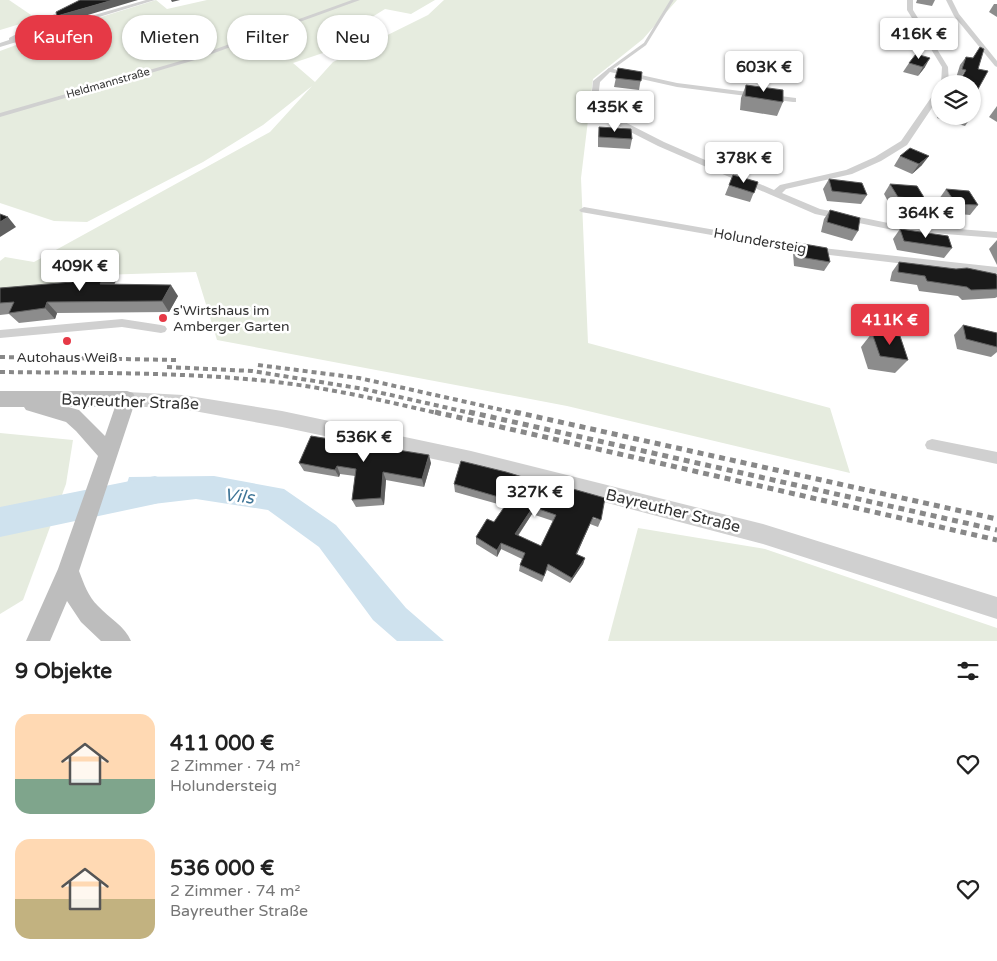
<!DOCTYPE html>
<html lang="de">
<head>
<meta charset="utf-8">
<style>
  :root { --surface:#fff; --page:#f2f2f2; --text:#222; --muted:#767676; --accent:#e63946 }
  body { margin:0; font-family:"Varela Round",sans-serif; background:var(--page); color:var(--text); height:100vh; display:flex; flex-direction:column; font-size:19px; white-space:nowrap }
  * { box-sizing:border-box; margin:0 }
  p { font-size:16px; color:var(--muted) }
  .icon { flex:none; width:28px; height:28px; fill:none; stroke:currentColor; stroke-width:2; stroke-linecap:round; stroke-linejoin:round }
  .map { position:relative; height:641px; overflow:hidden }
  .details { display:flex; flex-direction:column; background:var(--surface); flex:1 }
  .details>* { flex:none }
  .hud { position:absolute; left:15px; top:15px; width:500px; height:45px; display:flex; gap:10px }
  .buttons { position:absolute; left:931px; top:75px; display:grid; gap:10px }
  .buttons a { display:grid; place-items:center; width:50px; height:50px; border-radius:50%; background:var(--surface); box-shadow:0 1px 4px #0004; font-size:25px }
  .price { position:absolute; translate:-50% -42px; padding:0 11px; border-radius:5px; background:#fff; color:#222; font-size:16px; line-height:32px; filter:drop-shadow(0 1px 2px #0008) }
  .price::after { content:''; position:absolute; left:50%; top:30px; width:15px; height:11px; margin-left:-8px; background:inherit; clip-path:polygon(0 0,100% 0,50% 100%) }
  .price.active { background:var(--accent); color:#fff }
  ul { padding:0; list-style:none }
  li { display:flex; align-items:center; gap:15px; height:125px; padding:0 15px }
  li span { display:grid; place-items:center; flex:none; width:140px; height:100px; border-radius:15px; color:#555 }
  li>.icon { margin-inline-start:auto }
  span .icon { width:60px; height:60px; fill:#fffc; stroke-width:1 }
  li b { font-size:21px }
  h2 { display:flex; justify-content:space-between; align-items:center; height:60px; padding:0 15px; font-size:21px }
  .pill { padding:0 18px; border-radius:22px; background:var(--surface); box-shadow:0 1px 4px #0004; font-size:18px; line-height:45px }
  .pill.active { background:var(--accent); color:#fff }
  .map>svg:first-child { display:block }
  .green { fill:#e6ecdf }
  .water { fill:#cfe2ee }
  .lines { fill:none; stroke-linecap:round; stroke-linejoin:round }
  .river { fill:#cfe2ee; fill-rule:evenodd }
  .service { stroke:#d0d0d0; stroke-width:3 }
  .minor { fill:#d0d0d0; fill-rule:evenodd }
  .tertiary { fill:#d0d0d0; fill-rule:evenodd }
  .secondary { fill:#bdbdbd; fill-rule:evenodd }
  .rail-far1 { stroke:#888; stroke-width:4; stroke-dasharray:5 4; stroke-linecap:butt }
  .rail { stroke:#888; stroke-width:5; stroke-dasharray:6 5; stroke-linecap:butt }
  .wall { fill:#8c8c8c; fill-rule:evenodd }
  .shaded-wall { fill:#5f5f5f }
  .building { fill:#1a1a1a; stroke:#5f5f5f; fill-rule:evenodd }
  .poi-dot { fill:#e63946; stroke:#fff; stroke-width:2 }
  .labels { text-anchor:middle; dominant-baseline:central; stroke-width:5; stroke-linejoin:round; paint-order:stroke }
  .far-street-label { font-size:11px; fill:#333; stroke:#fff }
  .street-label { font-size:14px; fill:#333; stroke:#fff }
  .poi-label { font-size:14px; fill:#333; stroke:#fff; text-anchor:start }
  .near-street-label { font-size:16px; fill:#333; stroke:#fff }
  .near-water-label { font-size:18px; font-style:italic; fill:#3f7597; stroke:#fff }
</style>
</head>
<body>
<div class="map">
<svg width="997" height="641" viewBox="0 0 997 641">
  <rect width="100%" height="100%" fill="#fff"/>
  <g class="green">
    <polygon points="0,0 9,0 37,19 0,30"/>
    <polygon points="156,0 167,9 207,0 435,0 411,14 385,9 361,24 368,29 332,50 293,63 315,82 333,62 428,15 444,0 677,0 643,39 593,79 581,178 588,343 830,408 850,473 567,406 217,340 196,272 99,275 7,292 0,291 0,261 5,257 34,262 270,132 312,86 263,125 203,162 87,222 54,221 0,203 0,51 43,35"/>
    <polygon points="0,433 73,440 66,484 23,600 0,614"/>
    <polygon points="638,528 765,549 997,628 997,641 608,641"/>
  </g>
  <polygon class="water" points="214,476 284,489 336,525 406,608 444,641 397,641 373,620 319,547 268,510 196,499 119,508 129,477"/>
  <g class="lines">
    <polygon class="river" points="155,476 166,480 170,490 166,500 155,504 0,537 0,507"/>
    <polyline class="service" points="609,70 645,44 672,0"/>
    <g class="minor">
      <polygon points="81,0 88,0 19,37 146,0 155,0 0,47 0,43 9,40 9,38"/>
      <polygon points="352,0 360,0 195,60 0,117 0,113 191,58"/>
      <polygon points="907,0 913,0 913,10 948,67 949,84 941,84 942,67 907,10"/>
      <polygon points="946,0 952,0 959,14 997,61 997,67 995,66 954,16"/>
      <polygon points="609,68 677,83 796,98 796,102 793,102 677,87 610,72 600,82 597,106 605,112 664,142 774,190 780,185 846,170 875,157 901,141 937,89 940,89 940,96 907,145 881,161 852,174 786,189 782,193 820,209 893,224 997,232 997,238 893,230 815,214 658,146 599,116 590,109 593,81"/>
      <polygon points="584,207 813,247 997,267 997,275 813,253 581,212 579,210"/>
      <polygon points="122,319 161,325 165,326 167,329 165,332 161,333 122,327 0,338 0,330"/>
      <polygon points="932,439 997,452 997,464 927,449 925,445 927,441"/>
    </g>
    <polygon class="tertiary" points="127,392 183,395 282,411 471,451 763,524 997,597 997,619 763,544 471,467 282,427 183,409 127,406 121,404 119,399 121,394"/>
    <path class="secondary" d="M 0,391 L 127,391 L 133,393 L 136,399 L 79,571 C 84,584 88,596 98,606 C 109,618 125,626 131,641 L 101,641 L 81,622 L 67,601 L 50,641 L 26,641 L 58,569 L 98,456 L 76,431 L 66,422 L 26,410 L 24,407 L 0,407 ZM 68,407 L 115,407 L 105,436 L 79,410 Z"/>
    <g class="rail-far1">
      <polyline points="0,357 178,360"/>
      <polyline points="258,365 359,378 520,414"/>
      <polyline points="167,367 252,371 364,389 475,414"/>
      <path d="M 0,372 C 82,373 165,372 246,379 C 312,384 377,399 441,414"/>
    </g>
    <g class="rail">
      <polyline points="435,412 997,540"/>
      <polyline points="469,412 997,530"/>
      <polyline points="515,412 997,519"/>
    </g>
  </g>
  <g class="wall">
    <polygon points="917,0 935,0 932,6 916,3"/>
    <polygon points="994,4 997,4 997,17 989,12"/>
    <polygon points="980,47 960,79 956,78 960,65 966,57 973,58"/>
    <polygon points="909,63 925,67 918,76 903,72"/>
    <polygon points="618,68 642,72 639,90 614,87"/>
    <polygon points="746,85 783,102 777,116 740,110 741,98"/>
    <polygon points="997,106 997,122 989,117"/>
    <polygon points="940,113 940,116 972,116 965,126 937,118"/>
    <polygon points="599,127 632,139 630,149 598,147 598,136"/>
    <polygon points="900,156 922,165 912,174 894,166"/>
    <polygon points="829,179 867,195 861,204 827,201 823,189"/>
    <polygon points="758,182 750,202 725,195 729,185"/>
    <polygon points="890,184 925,199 918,209 891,207 884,194"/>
    <polygon points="946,189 978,205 970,215 948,213 939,199"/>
    <polygon points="830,210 858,231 852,241 821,232 824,219"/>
    <polygon points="900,229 952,248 944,258 897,250 893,239"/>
    <polygon points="997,240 997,265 989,249"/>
    <polygon points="798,243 830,262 824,271 794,266 793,253"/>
    <polygon points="899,262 997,276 997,297 995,298 962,300 958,296 919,291 917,285 890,281 892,272"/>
    <polygon points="116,281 114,284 178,296 169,312 57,313 55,319 19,323 9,314 0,315 0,288"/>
    <polygon points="963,325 997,333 997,352 991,357 957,349 954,335"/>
    <polygon points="872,333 908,360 895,373 868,369 861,347"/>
    <polygon points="299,463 431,463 424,487 386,480 384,505 356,507 352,500 355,476 340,474 339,477 304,471"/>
    <path d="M 454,484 L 601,520 L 598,527 L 590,524 L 576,555 L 585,558 L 583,564 L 570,583 L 547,570 L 542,582 L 519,571 L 520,565 L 522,559 L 501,549 L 497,557 L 476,544 L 476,537 L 494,522 L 505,506 L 455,492 ZM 532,514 L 553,521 L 541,546 L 518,536 Z"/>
  </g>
  <g class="shaded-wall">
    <polygon points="113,0 138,0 61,23 57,16"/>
    <polygon points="171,0 180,0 172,2"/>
    <polygon points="930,58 925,67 918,76 923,67"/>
    <polygon points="929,156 922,165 912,174 919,164"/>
    <polygon points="8,217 16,227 0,237 0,222"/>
    <polygon points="108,270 116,281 109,294 100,284"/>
    <polygon points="171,285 178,296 169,312 162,301"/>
    <polygon points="47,302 57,313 55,319 45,308"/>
    <polygon points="429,455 431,463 424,487 422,479"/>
    <polygon points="337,466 340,474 339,477 335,470"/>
    <polygon points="383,472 386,480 384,505 381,498"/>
    <polygon points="533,507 532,514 514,541 515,534"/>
    <polygon points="593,517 590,524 574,561 576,554"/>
    <polygon points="501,543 501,549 497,557 497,550"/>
    <polygon points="585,558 583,564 570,583 572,578"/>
  </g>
  <g class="building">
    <polygon points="80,0 113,0 57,16 56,12"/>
    <polygon points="980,47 984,49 978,69 988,71 972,100 972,84 958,84 966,70 962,69 966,57 973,58"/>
    <polygon points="916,54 930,58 923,67 909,63"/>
    <polygon points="618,68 642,72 641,81 615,78"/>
    <polygon points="746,85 783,90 783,102 745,96"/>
    <polygon points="972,102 976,103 972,114"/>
    <polygon points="599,127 631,129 632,139 599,137"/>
    <polygon points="910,148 929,156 919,164 900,156"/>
    <polygon points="733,175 758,182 754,193 729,185"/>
    <polygon points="829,179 862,183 867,195 832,191"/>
    <polygon points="890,184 917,186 925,199 898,197"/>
    <polygon points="946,189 969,191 978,205 956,204"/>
    <polygon points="830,210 860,218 858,231 827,222"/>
    <polygon points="0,214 8,217 0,222"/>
    <polygon points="900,229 948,236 952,248 904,241"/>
    <polygon points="798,243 827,248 830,262 800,257"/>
    <polygon points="899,262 956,269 967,268 996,274 997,276 997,289 971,290 967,287 927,281 925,276 898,272"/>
    <polygon points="108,270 100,284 171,285 162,301 47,302 45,308 9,313 14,302 0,303 0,288 72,282 79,271"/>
    <polygon points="963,325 997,333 997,347 966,339"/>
    <polygon points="872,333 900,336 908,360 880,356"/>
    <polygon points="311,436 429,455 422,479 383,472 381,498 352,500 356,469 337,466 335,470 299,463"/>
    <path d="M 461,461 L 506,472 L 572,492 L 573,489 L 605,498 L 601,520 L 593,517 L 576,554 L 585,558 L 572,578 L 548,564 L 544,576 L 520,565 L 525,553 L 501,543 L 497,550 L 476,537 L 487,519 L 494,522 L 509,500 L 454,484 ZM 533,507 L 556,515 L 541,546 L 515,534 Z"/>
  </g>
  <g class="poi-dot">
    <circle cx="163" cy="318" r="5"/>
    <circle cx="67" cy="341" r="5"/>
  </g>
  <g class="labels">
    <g class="far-street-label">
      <text transform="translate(108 83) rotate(-16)">Heldmannstraße</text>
    </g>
    <g class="street-label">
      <text transform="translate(760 241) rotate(10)">Holundersteig</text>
    </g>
    <g class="poi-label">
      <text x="173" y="310">s'Wirtshaus im<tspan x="173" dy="16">Amberger Garten</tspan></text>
      <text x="67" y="357" text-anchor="middle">Autohaus Weiß</text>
    </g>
    <g class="near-street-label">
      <text transform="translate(130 402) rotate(2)">Bayreuther Straße</text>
      <text transform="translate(673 511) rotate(14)">Bayreuther Straße</text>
    </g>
    <g class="near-water-label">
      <text transform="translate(239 496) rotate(6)">Vils</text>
    </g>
  </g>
</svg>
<div class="buttons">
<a><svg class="icon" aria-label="layers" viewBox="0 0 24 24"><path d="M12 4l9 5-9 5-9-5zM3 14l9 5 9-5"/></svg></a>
</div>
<b class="price" style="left:919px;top:60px">416K €</b>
<b class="price" style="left:764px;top:93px">603K €</b>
<b class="price" style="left:615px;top:133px">435K €</b>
<b class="price" style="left:744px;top:184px">378K €</b>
<b class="price" style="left:926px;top:239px">364K €</b>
<b class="price" style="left:80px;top:292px">409K €</b>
<b class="price active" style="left:890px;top:346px">411K €</b>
<b class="price" style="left:364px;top:463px">536K €</b>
<b class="price" style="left:535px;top:518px">327K €</b>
<div class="hud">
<a class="pill active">Kaufen</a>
<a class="pill">Mieten</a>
<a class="pill">Filter</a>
<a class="pill">Neu</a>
</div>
</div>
<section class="details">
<h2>9 Objekte<svg class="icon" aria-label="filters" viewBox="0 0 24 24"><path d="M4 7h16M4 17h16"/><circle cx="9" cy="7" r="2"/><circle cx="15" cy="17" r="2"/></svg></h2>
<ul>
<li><span style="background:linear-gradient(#ffd9b3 65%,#7fa58c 0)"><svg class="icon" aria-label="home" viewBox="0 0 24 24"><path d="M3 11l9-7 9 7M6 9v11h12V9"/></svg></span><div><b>411 000 €</b><p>2 Zimmer · 74 m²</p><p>Holundersteig</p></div><svg class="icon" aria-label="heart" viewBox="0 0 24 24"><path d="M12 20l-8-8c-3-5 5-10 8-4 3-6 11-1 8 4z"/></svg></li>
<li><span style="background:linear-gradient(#ffd9b3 60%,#c2b280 0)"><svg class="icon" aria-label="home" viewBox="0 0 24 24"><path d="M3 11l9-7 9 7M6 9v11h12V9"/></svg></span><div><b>536 000 €</b><p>2 Zimmer · 74 m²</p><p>Bayreuther Straße</p></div><svg class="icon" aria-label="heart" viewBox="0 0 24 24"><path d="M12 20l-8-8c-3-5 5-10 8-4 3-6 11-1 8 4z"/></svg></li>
</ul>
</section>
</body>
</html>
